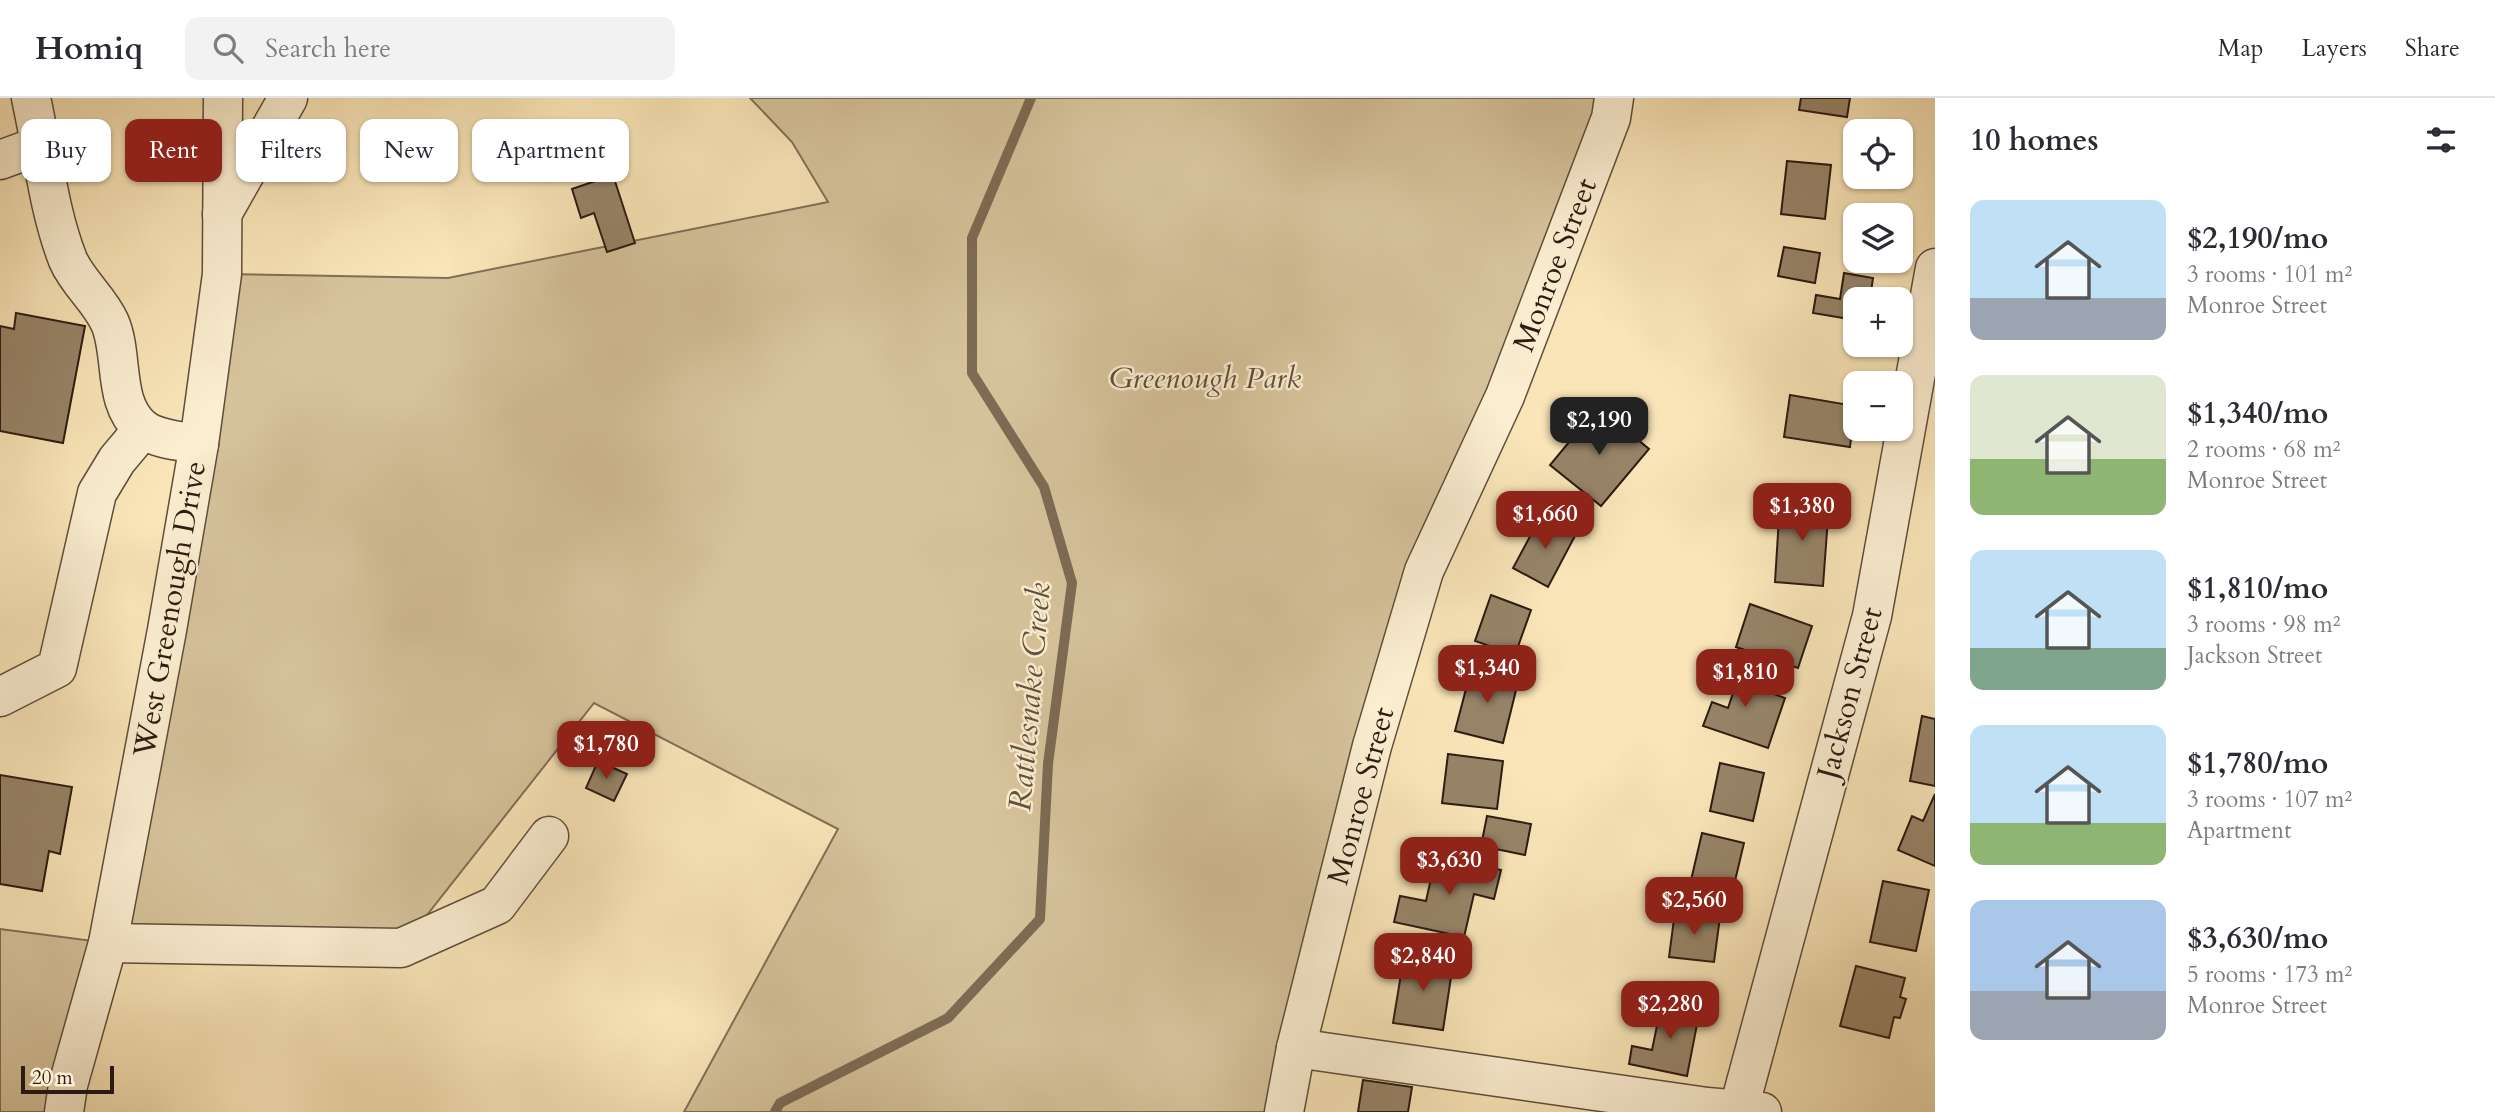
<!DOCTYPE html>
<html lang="en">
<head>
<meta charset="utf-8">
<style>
  :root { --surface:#fff; --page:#f2f2f3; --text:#2b2b33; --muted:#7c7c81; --line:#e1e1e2; --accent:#8f2418 }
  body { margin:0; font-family:Cardo,serif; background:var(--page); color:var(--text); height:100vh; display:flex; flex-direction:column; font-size:26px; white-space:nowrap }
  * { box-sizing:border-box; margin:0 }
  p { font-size:23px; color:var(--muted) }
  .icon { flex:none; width:38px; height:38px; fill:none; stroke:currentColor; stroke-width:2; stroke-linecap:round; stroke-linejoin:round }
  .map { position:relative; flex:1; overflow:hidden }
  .panel { display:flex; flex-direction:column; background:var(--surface); width:560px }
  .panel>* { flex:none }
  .banner { position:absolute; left:21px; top:21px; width:665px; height:63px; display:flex; gap:14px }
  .tools { position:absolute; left:1843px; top:21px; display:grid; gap:14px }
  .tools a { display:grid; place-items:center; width:70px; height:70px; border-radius:14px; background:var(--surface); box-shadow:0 2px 5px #0004; font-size:35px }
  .scale { position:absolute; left:21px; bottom:18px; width:93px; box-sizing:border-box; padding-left:7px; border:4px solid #2c1b12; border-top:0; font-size:19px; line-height:24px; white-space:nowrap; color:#2c1b12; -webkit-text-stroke:5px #fbeed1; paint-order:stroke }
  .price { position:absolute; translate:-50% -60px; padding:0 16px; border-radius:14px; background:var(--accent); color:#fff; font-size:23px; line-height:46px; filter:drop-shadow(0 2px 4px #0008) }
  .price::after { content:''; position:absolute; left:50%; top:42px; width:21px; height:16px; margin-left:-10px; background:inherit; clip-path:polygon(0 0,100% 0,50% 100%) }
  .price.on { background:#222; color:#fff }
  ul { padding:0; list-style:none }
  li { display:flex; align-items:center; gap:21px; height:175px; padding:0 35px }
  li span { display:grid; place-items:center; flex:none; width:196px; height:140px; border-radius:14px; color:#555 }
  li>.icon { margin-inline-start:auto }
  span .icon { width:84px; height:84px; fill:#fffc; stroke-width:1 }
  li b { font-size:30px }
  h2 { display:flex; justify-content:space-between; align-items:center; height:84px; padding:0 35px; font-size:30px }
  .pill { padding:0 24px; border-radius:14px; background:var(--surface); box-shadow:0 2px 5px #0004; font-size:24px; line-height:63px }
  .pill.on { background:var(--accent); color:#fff }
  header { display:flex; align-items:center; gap:42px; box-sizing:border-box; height:98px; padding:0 35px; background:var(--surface); border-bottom:2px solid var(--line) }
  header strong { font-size:33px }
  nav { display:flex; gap:38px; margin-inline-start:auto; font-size:24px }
  .search { width:490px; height:63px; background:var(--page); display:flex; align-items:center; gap:18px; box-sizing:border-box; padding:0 24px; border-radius:14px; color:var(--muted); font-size:26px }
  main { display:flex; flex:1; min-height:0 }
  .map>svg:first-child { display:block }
  .green { fill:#d6c39c; stroke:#816f57; stroke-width:2 }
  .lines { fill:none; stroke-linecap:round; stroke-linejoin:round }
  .stream { stroke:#7d6b54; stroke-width:10 }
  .building { fill:#978468; stroke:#2c1b12; stroke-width:2 }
  .minor-casing { stroke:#5f4e3c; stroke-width:41 }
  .minor { stroke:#fbeed1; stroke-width:38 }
  .labels { text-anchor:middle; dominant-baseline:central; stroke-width:5; stroke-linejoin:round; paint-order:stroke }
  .street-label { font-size:30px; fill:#2c1b12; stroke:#fbeed1 }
  .park-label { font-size:30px; font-style:italic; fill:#5f4d3b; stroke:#fbeed1 }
  .water-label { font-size:32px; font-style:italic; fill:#62503e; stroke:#fbeed1 }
</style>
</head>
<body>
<header>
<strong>Homiq</strong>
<div class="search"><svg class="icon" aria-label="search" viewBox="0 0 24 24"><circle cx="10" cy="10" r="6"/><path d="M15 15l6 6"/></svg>Search here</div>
<nav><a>Map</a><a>Layers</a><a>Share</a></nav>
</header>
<main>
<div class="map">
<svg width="1935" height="1014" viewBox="0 0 1935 1014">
  <rect width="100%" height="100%" fill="#f9e5b8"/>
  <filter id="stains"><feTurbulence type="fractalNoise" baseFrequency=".00286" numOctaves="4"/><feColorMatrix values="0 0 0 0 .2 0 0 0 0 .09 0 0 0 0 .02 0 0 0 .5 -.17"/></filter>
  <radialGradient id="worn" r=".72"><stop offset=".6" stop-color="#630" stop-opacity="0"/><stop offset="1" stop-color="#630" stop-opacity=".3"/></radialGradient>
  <polygon class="green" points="750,0 1614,0 1424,473 1284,1014 684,1014 838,731 594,605 401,850 108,845 57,1014 0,1014 0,831 108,845 222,176 448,180 828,104 792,44"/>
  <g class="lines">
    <polyline class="stream" points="775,1014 780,1005 948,920 1040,821 1048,666 1072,485 1044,389 972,275 972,140 1031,0"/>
  </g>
  <g class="building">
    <polygon points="1801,0 1850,0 1847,19 1799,12"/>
    <polygon points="1787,63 1831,67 1825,121 1781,116"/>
    <polygon points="613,77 635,145 607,154 594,115 581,120 572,91"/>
    <polygon points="1784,149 1820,155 1815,185 1778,178"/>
    <polygon points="1844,175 1873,180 1870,201 1855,201 1855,222 1813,215 1816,197 1840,201"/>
    <polygon points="16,215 85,228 63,345 0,333 0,228 14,231"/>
    <polygon points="1790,297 1855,308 1850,349 1784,339"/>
    <polygon points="1598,309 1649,351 1601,408 1550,367"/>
    <polygon points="1780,403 1829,406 1823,488 1775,484"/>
    <polygon points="1541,418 1576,436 1548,489 1513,470"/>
    <polygon points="1491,497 1531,512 1515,557 1475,543"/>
    <polygon points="1750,506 1812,528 1798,570 1736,549"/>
    <polygon points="1472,568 1519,580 1503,645 1455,633"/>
    <polygon points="1723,568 1760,581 1757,590 1785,600 1768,650 1703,628 1712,604 1728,610 1733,595 1716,589"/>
    <polygon points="1922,618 1935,621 1935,688 1910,683"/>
    <polygon points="1448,656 1503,663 1497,711 1442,705"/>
    <polygon points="598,663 627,676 614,703 586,690"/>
    <polygon points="1720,665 1764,675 1753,723 1710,713"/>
    <polygon points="0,677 72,689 60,756 49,753 42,793 0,786"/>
    <polygon points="1935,696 1935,768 1898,752 1912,718 1923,723"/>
    <polygon points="1487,718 1531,726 1525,757 1481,748"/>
    <polygon points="1702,735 1744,745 1730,804 1688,795"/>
    <polygon points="1436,758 1501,772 1494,801 1474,796 1464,839 1394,824 1400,798 1426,803"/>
    <polygon points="1883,783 1929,792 1916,853 1870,844"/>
    <polygon points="1675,813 1720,819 1714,864 1669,859"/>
    <polygon points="1404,858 1453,866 1443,932 1393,925"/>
    <polygon points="1856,868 1905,880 1900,899 1906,901 1900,920 1894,919 1889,940 1840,928"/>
    <polygon points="1662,903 1700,911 1687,978 1629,966 1632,948 1652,952"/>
    <polygon points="1363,982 1412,989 1408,1014 1358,1014"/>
  </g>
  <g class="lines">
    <g class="minor-casing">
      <g id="minor">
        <path d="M 31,0 C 43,54 48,111 68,162 C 78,185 100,202 110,225 C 124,258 112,305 142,330 C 156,342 182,343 199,346"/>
        <polyline points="0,62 41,47"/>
        <polyline points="222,116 288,0"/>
        <polyline points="0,599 57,570 97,395 117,362 143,331"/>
        <polyline points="108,845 401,850 497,807 549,738"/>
        <polyline points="1296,950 1707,1009 1762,1014"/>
        <polyline points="64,1014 68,987 108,845 167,532 199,346 222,176 223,0"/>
        <polyline points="1284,1014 1296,950 1372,648 1424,473 1505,298 1611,20 1614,0"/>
        <polyline points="1738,1014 1872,518 1935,170"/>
      </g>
    </g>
    <use href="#minor" class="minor"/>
  </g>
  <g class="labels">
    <g class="street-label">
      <text transform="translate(1555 167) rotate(-69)">Monroe Street</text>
      <text transform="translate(170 511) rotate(-80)">West Greenough Drive</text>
      <text transform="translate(1850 595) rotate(-75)">Jackson Street</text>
      <text transform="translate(1361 698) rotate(-75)">Monroe Street</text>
    </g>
    <g class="park-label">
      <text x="1205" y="280">Greenough Park</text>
    </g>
    <g class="water-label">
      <text transform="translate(1030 599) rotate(-85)">Rattlesnake Creek</text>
    </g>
  </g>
  <rect width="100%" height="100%" filter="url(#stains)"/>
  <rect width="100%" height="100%" fill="url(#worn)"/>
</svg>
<div class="tools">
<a><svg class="icon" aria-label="locate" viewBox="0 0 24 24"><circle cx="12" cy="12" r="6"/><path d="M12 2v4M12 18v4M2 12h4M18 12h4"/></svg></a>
<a><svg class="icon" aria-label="layers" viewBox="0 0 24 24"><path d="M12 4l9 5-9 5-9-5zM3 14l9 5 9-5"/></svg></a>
<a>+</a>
<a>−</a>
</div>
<div class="scale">20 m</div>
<b class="price on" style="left:1599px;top:359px">$2,190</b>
<b class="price" style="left:1802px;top:445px">$1,380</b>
<b class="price" style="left:1545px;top:453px">$1,660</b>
<b class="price" style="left:1487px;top:607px">$1,340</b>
<b class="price" style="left:1745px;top:611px">$1,810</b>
<b class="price" style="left:606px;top:683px">$1,780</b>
<b class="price" style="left:1449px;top:799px">$3,630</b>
<b class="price" style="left:1694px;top:839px">$2,560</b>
<b class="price" style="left:1423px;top:895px">$2,840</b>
<b class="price" style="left:1670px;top:943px">$2,280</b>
<div class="banner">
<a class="pill">Buy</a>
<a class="pill on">Rent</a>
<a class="pill">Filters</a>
<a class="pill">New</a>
<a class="pill">Apartment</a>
</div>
</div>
<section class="panel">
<h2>10 homes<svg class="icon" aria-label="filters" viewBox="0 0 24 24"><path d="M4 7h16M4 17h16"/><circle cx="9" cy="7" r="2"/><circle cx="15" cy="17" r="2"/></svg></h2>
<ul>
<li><span style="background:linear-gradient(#bfe0f5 70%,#9aa5b1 0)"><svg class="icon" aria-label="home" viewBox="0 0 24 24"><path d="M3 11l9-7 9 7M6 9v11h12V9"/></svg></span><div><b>$2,190/mo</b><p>3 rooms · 101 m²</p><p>Monroe Street</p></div></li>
<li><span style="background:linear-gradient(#dfe7d0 60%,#8fb573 0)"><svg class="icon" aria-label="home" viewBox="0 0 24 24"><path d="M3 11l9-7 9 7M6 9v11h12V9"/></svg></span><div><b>$1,340/mo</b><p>2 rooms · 68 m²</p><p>Monroe Street</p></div></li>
<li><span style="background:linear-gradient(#bfe0f5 70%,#7fa58c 0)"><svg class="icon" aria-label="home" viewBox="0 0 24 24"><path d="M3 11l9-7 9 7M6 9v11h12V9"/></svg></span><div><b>$1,810/mo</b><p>3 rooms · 98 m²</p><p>Jackson Street</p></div></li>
<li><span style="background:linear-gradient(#bfe0f5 70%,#8fb573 0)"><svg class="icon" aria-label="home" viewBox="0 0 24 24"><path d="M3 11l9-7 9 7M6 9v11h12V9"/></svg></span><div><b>$1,780/mo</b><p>3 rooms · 107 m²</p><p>Apartment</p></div></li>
<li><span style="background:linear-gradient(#a9c7e8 65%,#9aa5b1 0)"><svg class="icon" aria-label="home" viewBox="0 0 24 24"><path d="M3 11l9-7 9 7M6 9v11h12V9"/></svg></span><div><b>$3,630/mo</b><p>5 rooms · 173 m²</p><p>Monroe Street</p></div></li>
</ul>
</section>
</main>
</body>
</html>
